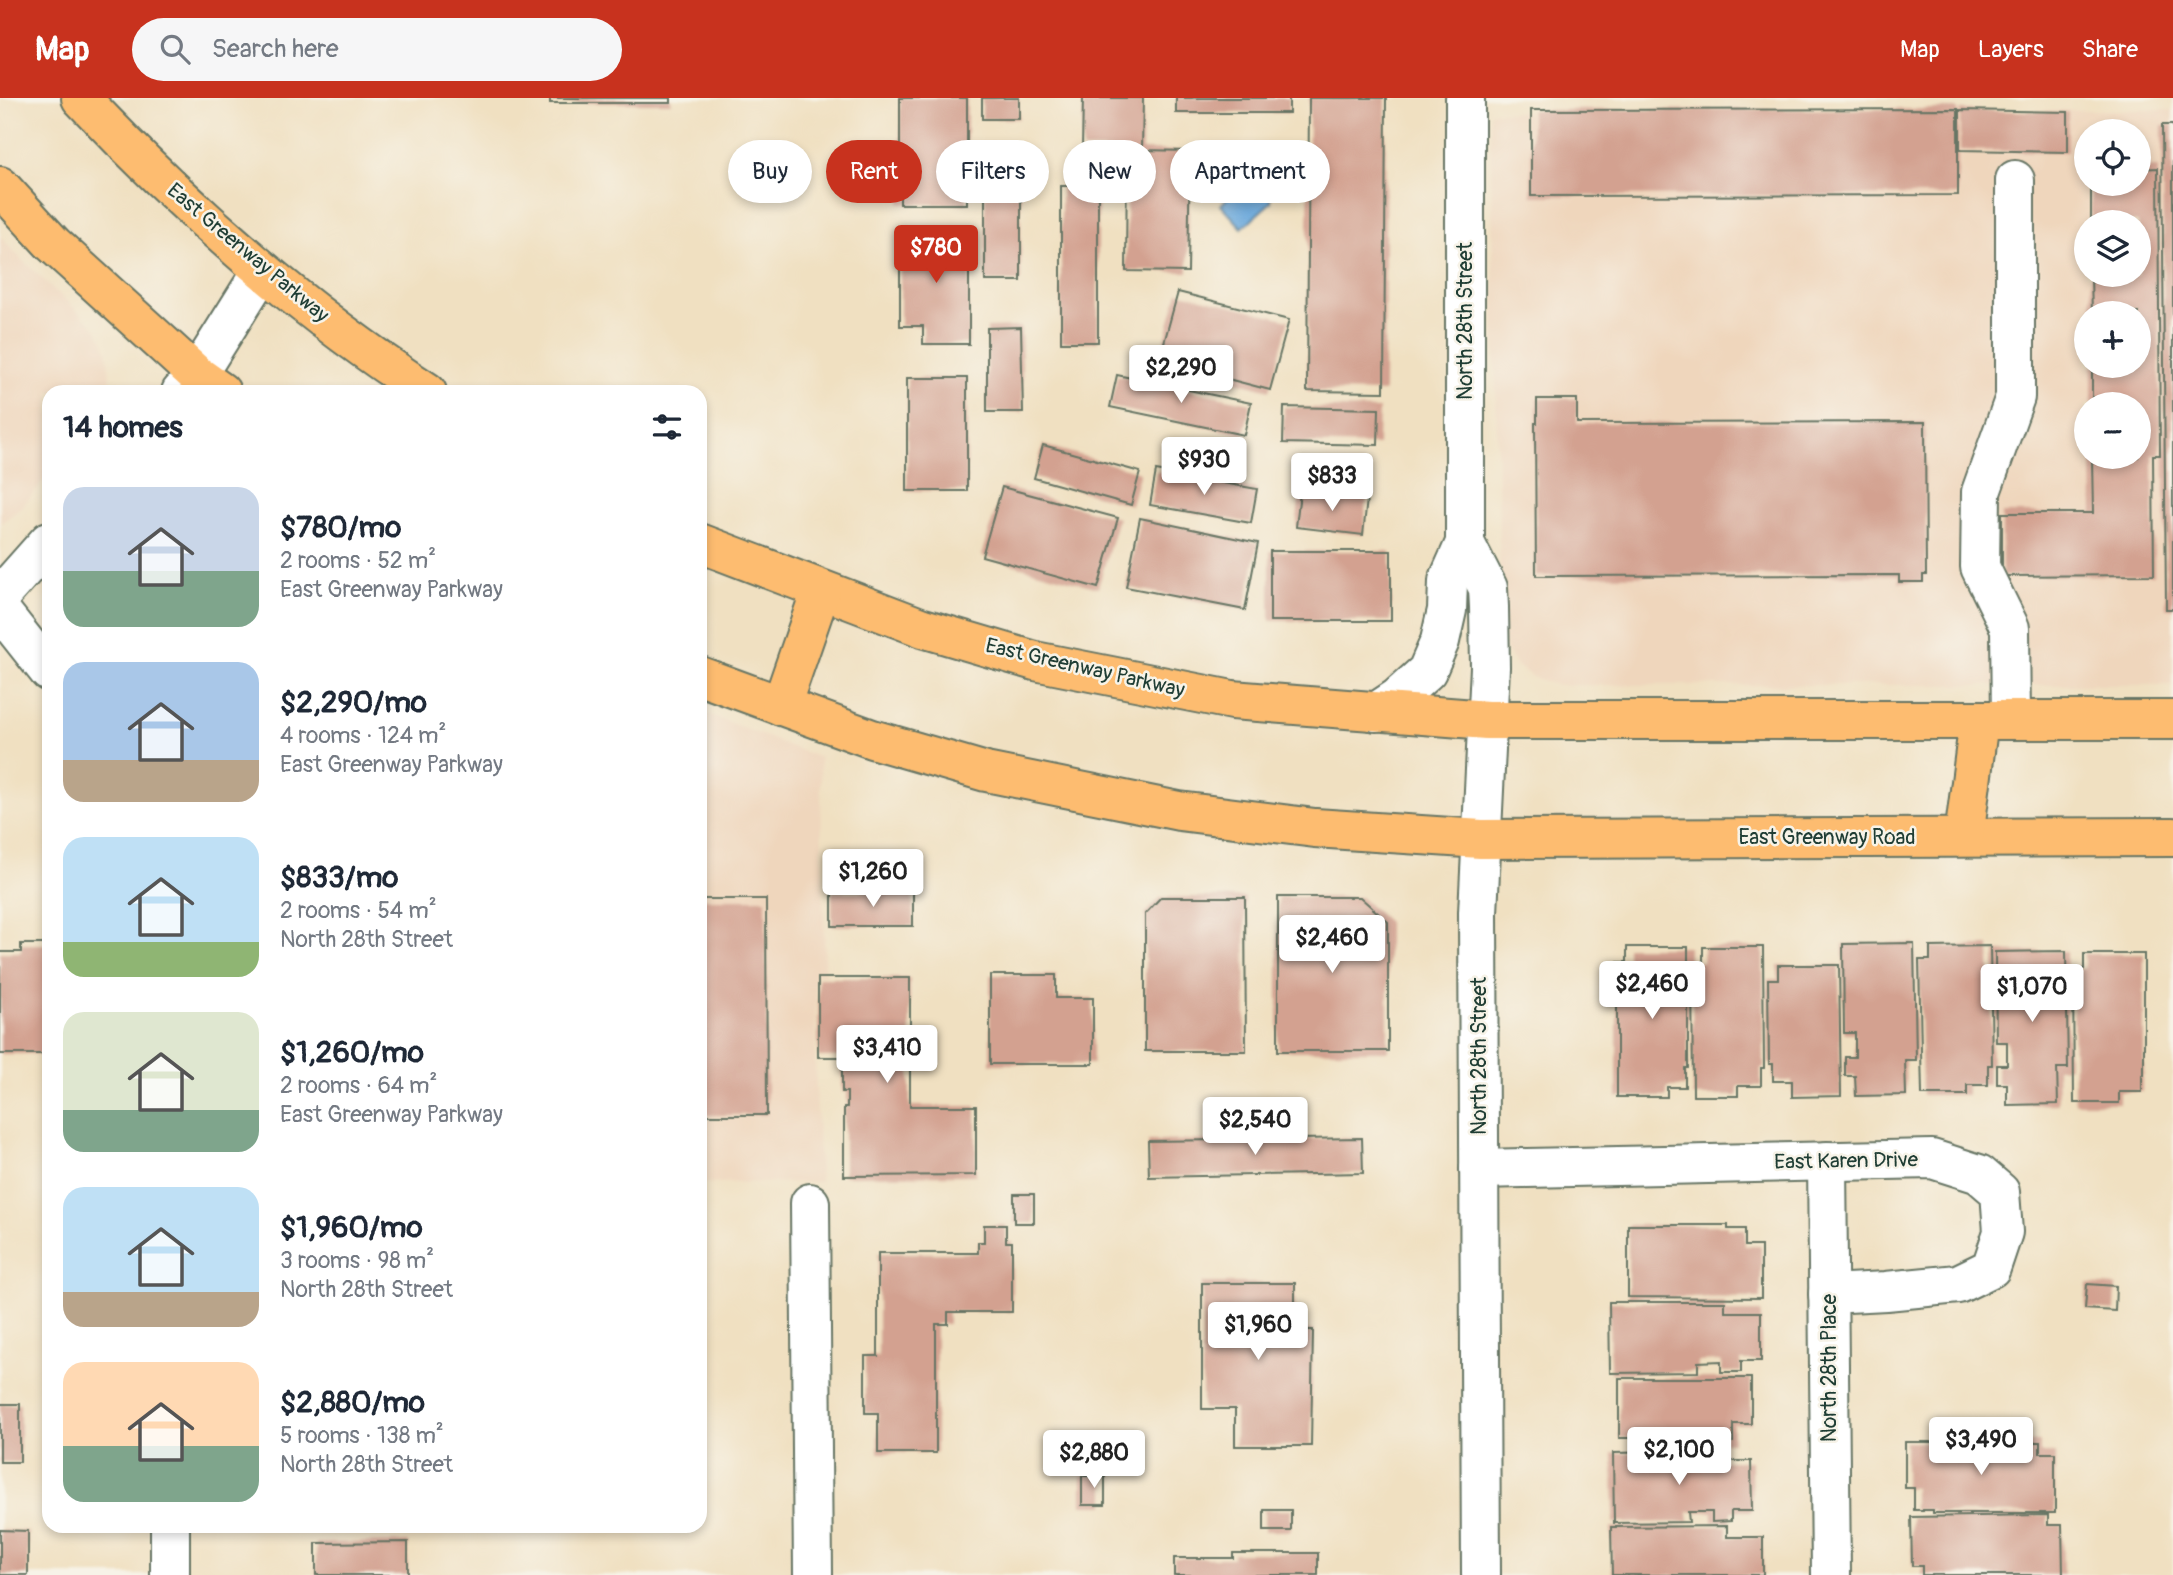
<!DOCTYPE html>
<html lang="en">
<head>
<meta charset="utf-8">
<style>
  :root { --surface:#fff; --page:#f6f6f7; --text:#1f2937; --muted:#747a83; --accent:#c8321e }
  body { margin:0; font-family:Pangolin,sans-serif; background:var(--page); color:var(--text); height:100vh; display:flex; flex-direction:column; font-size:26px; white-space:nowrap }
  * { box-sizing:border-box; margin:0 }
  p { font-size:23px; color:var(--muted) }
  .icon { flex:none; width:38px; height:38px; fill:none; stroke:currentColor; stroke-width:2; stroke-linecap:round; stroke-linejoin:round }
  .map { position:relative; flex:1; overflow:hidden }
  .side { position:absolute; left:42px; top:287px; width:665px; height:1148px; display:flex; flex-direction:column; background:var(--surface); border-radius:21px; box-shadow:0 4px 10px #0003 }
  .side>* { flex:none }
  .banner { position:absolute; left:728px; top:42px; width:665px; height:63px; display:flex; gap:14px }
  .fabs { position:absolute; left:2074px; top:21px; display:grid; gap:14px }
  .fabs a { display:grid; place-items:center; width:77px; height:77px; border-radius:50%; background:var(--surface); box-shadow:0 4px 10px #0003; font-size:35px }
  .price { position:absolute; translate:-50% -60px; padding:0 16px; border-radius:7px; background:#fff; color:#222; font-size:23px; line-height:46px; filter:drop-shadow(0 2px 4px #0008) }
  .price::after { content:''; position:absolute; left:50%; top:42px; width:21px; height:16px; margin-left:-10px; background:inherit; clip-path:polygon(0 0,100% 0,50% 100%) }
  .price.active { background:var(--accent); color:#fff }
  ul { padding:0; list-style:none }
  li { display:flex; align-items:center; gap:21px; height:175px; padding:0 21px }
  li span { display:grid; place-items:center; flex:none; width:196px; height:140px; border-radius:21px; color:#555 }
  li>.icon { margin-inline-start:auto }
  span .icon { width:84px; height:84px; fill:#fffc; stroke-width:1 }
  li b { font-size:30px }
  h2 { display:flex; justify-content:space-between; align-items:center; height:84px; padding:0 21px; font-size:30px }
  .tag { padding:0 24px; border-radius:32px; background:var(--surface); box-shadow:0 4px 10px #0003; font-size:24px; line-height:63px }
  .tag.active { background:var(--accent); color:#fff }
  header { display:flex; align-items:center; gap:42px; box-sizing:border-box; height:98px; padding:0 35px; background:var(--accent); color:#fff }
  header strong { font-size:33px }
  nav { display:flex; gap:38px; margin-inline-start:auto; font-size:24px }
  .search { width:490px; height:63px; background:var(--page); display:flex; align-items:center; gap:18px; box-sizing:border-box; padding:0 24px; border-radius:38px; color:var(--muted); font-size:26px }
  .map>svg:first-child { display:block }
  .built { fill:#efd6bc; fill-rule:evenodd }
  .water { fill:#69a7db; stroke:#447288; stroke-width:2 }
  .building { fill:#d3a190 }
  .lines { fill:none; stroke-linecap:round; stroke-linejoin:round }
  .minor-casing { stroke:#687665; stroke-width:42 }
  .major-casing { stroke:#687665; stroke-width:42 }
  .minor { stroke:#fff; stroke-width:38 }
  .major { stroke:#fdbc6f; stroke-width:38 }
  .labels { text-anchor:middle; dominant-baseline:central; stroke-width:5; stroke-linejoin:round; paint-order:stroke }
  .street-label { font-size:21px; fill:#1f3d34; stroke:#f7f3e8 }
</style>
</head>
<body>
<header>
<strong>Map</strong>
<div class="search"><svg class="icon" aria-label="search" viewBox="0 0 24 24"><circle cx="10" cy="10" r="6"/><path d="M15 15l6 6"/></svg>Search here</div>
<nav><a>Map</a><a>Layers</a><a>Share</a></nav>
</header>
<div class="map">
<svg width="2173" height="1477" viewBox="0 0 2173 1477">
  <rect width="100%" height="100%" fill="#f7f3e8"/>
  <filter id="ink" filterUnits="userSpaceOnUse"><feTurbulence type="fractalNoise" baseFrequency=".0143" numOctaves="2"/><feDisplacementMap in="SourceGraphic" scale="14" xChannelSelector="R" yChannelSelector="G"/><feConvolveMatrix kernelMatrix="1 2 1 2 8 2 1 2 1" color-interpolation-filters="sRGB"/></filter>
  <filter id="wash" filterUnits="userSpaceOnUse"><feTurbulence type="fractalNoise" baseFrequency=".00686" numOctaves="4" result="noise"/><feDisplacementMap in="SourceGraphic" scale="28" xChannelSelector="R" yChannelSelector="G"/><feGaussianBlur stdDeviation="1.57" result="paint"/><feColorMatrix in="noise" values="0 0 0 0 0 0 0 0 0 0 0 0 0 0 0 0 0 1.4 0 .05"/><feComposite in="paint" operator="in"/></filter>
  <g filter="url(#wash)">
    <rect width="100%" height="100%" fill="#f0e0c1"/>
    <g class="built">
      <path d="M 2173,12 L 2173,587 L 1556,587 L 1532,579 L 1515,566 L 1505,550 L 1501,531 L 1490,14 ZM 2086,33 L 2138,33 L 2138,86 L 2086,86 ZM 2086,124 L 2138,124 L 2138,177 L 2086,177 ZM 2086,215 L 2138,215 L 2138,268 L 2086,268 ZM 2086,306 L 2138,306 L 2138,359 L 2086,359 Z"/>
      <polygon points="0,138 22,162 96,230 107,252 111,288 108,294 49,294 49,376 21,410 0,426"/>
      <polygon points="700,613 820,660 825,877 816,877 815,964 820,1084 700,1085"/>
    </g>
    <polygon class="water" points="1240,56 1271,56 1271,104 1242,130 1221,107 1240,86"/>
    <g id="blocks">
      <g class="building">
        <rect x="550" y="0" width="121" height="5"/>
        <rect x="900" y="0" width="67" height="106"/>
        <rect x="982" y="0" width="37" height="21"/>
        <polygon points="1083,0 1143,0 1142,52 1190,53 1188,174 1126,173 1127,52 1082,51"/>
        <rect x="1176" y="0" width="113" height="15"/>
        <polygon points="1309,0 1386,0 1384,294 1307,293"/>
        <polygon points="1958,11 1958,97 1531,98 1531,12"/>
        <polygon points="1960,12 2068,14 2068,54 1960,52"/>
        <polygon points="2162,27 2173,27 2173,511 2166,511"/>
        <polygon points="2158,70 2160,357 2153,357 2154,477 2002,478 2002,415 2093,415 2092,359 2138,359 2138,306 2092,306 2092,268 2138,268 2138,215 2092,215 2091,177 2138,177 2138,124 2091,124 2091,86 2138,86 2138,71"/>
        <rect x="985" y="80" width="36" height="103"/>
        <rect x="1061" y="88" width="37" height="156"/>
        <polygon points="900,134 969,134 969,246 923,246 923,228 900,228"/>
        <polygon points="1178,194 1289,222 1270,292 1159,263"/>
        <polygon points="1021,229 1023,314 987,314 987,230"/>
        <polygon points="1117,277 1251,305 1244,337 1110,309"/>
        <rect x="907" y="280" width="60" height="113"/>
        <polygon points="1537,301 1577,301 1577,325 1925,324 1926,477 1923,477 1923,484 1899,484 1899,477 1536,478 1535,325 1537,325"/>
        <polygon points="1284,309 1379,311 1378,347 1283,345"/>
        <polygon points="1043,347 1140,374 1131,407 1034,380"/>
        <polygon points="1156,373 1257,391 1251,425 1150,407"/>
        <polygon points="1002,389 1118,420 1098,490 982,458"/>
        <polygon points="1300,394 1367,401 1363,437 1296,429"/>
        <polygon points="1140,420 1258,445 1245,512 1126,489"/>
        <rect x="1270" y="453" width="121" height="70"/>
        <polygon points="913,793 913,828 832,828 832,794"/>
        <polygon points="1161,799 1245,799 1246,953 1145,953 1145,816"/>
        <polygon points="1278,799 1360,799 1388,824 1388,953 1278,953"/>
        <polygon points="700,801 766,801 767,1017 700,1017"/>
        <polygon points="1914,845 1916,962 1905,962 1906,997 1856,998 1855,978 1845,978 1845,959 1855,959 1855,935 1844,935 1843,846"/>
        <polygon points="21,846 49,846 49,956 0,956 0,854 21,854"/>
        <polygon points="1990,848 1992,967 1988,967 1988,987 1967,987 1967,997 1922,997 1919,862 1930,862 1930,849"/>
        <polygon points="1627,849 1688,849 1688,970 1685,970 1685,989 1667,989 1667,999 1617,999 1617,864 1627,864"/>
        <polygon points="1703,849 1763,849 1764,970 1761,970 1761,988 1738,988 1738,998 1693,998 1692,864 1703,864"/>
        <polygon points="2066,853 2068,970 2057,970 2058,1006 2007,1007 2007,986 1997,986 1997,967 2007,967 2007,944 1996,944 1995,854"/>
        <polygon points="2084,856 2144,856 2144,977 2142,977 2142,994 2119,994 2119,1005 2074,1005 2073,871 2084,871"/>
        <polygon points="1778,867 1839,867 1841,998 1792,999 1792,983 1773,983 1773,966 1769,966 1768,881 1778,881"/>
        <polygon points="990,877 1056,877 1056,900 1093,900 1093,966 990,966"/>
        <polygon points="818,880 910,880 910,1008 976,1008 976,1077 844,1078 844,1009 847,1009 847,994 842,994 842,959 818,959"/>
        <polygon points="1362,1040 1363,1075 1149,1079 1148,1043"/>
        <rect x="1014" y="1096" width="20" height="29"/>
        <polygon points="984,1127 1006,1127 1006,1144 1012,1144 1012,1214 948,1214 948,1226 936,1226 936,1355 878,1355 878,1315 865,1315 865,1258 878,1258 878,1155 978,1155 978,1144 984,1144"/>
        <polygon points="1628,1127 1728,1127 1728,1131 1745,1131 1745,1148 1761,1148 1761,1200 1628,1199"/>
        <polygon points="1202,1185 1295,1185 1295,1232 1313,1232 1311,1348 1235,1348 1235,1311 1202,1311"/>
        <polygon points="2087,1186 2116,1188 2115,1213 2085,1211"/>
        <polygon points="1609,1204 1725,1204 1725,1214 1761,1214 1761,1263 1741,1263 1741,1274 1721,1274 1721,1263 1698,1264 1698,1274 1610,1275"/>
        <polygon points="1619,1280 1751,1280 1751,1326 1733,1326 1733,1344 1719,1344 1719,1350 1634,1350 1634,1340 1619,1340"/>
        <rect x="0" y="1306" width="20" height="58"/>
        <polygon points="1905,1344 2040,1344 2040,1355 2055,1355 2055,1415 1933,1415 1933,1412 1914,1412 1914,1390 1905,1390"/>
        <polygon points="1715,1353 1715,1363 1751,1363 1752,1413 1731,1413 1731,1423 1712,1424 1712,1414 1688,1414 1689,1424 1614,1425 1613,1355"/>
        <rect x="1082" y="1378" width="23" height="29"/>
        <rect x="1264" y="1412" width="27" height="21"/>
        <polygon points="2048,1417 2048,1427 2062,1427 2063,1477 1922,1477 1922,1468 1912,1468 1911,1419"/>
        <polygon points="1727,1428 1727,1439 1763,1439 1763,1477 1612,1477 1611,1429"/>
        <polygon points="0,1432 28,1433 28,1477 0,1477"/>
        <polygon points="408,1444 408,1477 316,1477 316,1445"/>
        <polygon points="1233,1455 1318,1455 1318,1477 1174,1477 1174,1460 1233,1460"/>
      </g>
    </g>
  </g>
  <g filter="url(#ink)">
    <use href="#blocks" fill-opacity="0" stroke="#687665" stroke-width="2"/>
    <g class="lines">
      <g class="minor-casing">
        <g id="minor">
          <polyline points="181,294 197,277 262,173"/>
          <polyline points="1465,445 1488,490 1489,509 1490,569 1478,815 1481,1477"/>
          <polyline points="0,498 49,443"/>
          <polyline points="0,512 49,574"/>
          <polyline points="1376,614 1397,600 1427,573 1440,543 1447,512 1448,483 1465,445 1465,0"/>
          <polyline points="2011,622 2010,530 1980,469 1981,394 2015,299 2015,82"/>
          <polyline points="1827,1063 1831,1477"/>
          <polyline points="1479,1071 1932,1061 1979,1076 2000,1094 2003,1134 1991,1170 1958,1186 1886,1193 1828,1196"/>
          <polyline points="810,1105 813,1477"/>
          <polyline points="170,1428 170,1477"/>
        </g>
      </g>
      <g class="major-casing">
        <g id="major">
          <path d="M 81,0 C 185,110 300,212 427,294"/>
          <polyline points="0,88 53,146 197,277 221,294"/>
          <polyline points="700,445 923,530 1035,563 1232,602 1487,622 2173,622"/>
          <polyline points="700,578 872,641 986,674 1179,713 1315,730 1481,741 2173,739"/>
          <polyline points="781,608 821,492"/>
          <polyline points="1964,739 1979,622"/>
        </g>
      </g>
      <use href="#minor" class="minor"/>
      <use href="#major" class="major"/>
    </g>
  </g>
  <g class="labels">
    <g class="street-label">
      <text transform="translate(248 155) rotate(40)">East Greenway Parkway</text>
      <text transform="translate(1465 223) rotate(-90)">North 28th Street</text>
      <text transform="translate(1085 570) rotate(13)">East Greenway Parkway</text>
      <text x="1827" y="739">East Greenway Road</text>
      <text transform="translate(1479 958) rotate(-90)">North 28th Street</text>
      <text transform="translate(1846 1063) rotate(-1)">East Karen Drive</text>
      <text transform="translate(1829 1270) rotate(-90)">North 28th Place</text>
    </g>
  </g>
</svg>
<div class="fabs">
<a><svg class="icon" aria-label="locate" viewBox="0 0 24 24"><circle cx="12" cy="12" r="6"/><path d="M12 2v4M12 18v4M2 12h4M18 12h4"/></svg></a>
<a><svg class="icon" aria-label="layers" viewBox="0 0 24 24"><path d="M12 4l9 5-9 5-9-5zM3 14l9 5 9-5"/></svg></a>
<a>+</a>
<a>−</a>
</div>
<b class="price active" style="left:936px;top:187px">$780</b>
<b class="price" style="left:1181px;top:307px">$2,290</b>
<b class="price" style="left:1204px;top:399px">$930</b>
<b class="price" style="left:1332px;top:415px">$833</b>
<b class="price" style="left:873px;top:811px">$1,260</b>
<b class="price" style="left:1332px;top:877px">$2,460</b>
<b class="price" style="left:1652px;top:923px">$2,460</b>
<b class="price" style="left:2032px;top:926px">$1,070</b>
<b class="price" style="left:887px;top:987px">$3,410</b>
<b class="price" style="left:1255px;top:1059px">$2,540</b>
<b class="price" style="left:1258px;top:1264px">$1,960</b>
<b class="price" style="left:1981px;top:1379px">$3,490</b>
<b class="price" style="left:1679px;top:1389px">$2,100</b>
<b class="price" style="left:1094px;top:1392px">$2,880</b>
<div class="banner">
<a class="tag">Buy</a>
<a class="tag active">Rent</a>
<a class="tag">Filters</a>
<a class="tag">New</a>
<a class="tag">Apartment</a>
</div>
<section class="side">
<h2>14 homes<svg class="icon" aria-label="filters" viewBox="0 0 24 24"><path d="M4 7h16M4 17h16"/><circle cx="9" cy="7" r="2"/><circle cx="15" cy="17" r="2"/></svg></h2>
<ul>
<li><span style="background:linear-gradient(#c9d6e8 60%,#7fa58c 0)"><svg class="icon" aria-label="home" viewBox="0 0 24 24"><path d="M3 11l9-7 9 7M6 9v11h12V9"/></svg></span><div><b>$780/mo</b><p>2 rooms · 52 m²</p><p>East Greenway Parkway</p></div></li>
<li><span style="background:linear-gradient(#a9c7e8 70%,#b9a48a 0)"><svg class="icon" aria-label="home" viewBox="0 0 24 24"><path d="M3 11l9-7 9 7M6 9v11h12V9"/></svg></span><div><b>$2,290/mo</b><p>4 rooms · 124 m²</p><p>East Greenway Parkway</p></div></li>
<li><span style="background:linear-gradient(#bfe0f5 75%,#8fb573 0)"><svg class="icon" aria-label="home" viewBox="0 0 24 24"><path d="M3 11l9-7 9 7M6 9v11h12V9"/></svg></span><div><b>$833/mo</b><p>2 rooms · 54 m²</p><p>North 28th Street</p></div></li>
<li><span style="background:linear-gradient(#dfe7d0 70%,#7fa58c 0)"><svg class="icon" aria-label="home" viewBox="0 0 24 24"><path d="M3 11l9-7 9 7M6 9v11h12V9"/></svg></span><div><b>$1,260/mo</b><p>2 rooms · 64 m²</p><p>East Greenway Parkway</p></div></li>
<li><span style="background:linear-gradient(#bfe0f5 75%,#b9a48a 0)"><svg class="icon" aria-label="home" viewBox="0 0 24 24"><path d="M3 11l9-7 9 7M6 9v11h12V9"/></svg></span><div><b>$1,960/mo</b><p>3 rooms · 98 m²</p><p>North 28th Street</p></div></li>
<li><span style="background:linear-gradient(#ffd9b3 60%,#7fa58c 0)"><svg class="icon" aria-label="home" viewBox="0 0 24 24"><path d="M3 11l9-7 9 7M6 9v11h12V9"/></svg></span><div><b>$2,880/mo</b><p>5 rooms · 138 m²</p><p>North 28th Street</p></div></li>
</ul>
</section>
</div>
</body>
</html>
